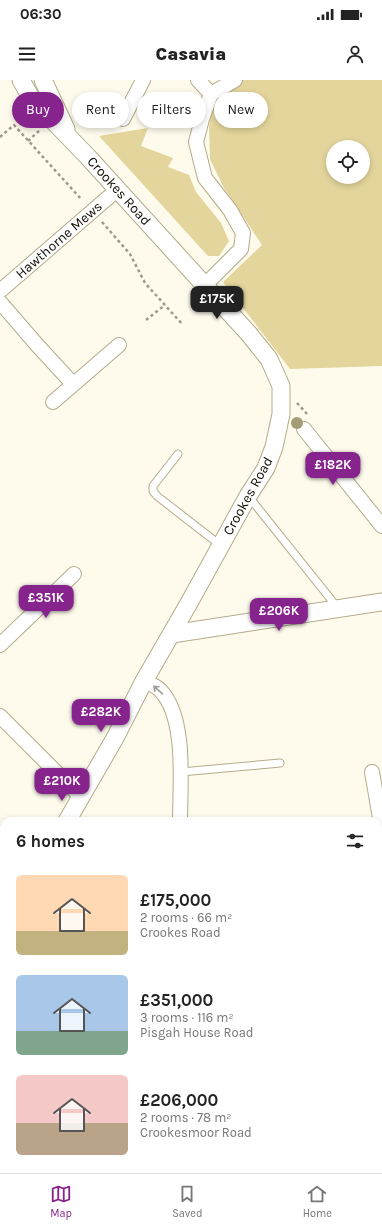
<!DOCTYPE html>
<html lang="en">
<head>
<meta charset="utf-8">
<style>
  :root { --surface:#fff; --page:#f2f2f2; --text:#222; --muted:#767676; --line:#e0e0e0; --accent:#87238c }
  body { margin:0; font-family:Karla,sans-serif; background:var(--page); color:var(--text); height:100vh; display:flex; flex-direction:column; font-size:15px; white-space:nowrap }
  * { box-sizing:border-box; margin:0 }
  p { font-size:13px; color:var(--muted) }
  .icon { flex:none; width:22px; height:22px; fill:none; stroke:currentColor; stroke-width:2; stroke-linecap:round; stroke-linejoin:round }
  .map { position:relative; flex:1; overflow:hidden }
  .side { position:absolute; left:0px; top:737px; width:382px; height:356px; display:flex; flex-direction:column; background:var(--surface); border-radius:12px 12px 0 0; box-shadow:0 2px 6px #0003 }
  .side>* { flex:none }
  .guide { position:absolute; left:12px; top:12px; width:358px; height:36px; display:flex; gap:8px }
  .buttons { position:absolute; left:326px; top:60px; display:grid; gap:8px }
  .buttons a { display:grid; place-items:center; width:44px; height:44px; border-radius:50%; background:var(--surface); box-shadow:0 2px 6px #0003; font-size:20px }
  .price { position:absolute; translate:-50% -34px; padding:0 9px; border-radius:8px; background:var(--accent); color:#fff; font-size:13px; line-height:26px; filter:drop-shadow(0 1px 2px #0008) }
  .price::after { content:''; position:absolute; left:50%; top:24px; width:12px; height:9px; margin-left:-6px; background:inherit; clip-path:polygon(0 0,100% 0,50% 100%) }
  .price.on { background:#222; color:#fff }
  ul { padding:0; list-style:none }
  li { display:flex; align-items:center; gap:12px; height:100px; padding:0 16px }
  li span { display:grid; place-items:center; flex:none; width:112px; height:80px; border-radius:6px; color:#555 }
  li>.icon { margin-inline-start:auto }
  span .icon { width:48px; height:48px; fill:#fffc; stroke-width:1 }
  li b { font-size:17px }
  h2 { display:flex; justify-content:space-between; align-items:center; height:48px; padding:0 16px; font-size:17px }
  .pill { padding:0 14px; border-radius:18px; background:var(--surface); box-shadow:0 2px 6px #0003; font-size:14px; line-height:36px }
  .pill.on { background:var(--accent); color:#fff }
  .status { display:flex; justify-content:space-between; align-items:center; height:28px; padding:0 20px; background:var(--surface); direction:ltr }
  .status svg { height:11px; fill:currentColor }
  header { display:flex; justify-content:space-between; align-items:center; height:52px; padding:0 16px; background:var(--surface); font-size:18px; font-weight:800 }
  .tab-bar { display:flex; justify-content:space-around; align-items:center; height:56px; border-top:1px solid var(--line); background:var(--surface); font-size:11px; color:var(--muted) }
  .tab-bar a { display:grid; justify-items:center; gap:2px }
  .tab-bar .on { color:var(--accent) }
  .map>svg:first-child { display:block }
  .green { fill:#e3d59b; fill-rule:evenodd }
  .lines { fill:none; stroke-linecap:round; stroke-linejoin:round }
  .service-casing { stroke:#b4ab89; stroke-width:9 }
  .minor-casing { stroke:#b4ab89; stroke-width:16 }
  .tertiary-casing { stroke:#b4ab89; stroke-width:19 }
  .path { stroke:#9c998d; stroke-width:2.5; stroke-dasharray:3 3; stroke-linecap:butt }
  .service { stroke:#fff; stroke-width:7 }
  .minor { stroke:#fff; stroke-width:14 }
  .tertiary { stroke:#fff; stroke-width:17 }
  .tree { fill:#a49c75 }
  .oneway { stroke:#9f9e9a }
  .labels { text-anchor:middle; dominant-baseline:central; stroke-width:3; stroke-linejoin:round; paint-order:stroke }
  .street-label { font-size:14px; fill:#100d03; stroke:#fff }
</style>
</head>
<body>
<div class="status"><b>06:30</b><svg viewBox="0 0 49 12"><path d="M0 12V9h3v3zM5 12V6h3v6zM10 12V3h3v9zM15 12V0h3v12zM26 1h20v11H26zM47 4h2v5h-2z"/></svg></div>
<header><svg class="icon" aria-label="menu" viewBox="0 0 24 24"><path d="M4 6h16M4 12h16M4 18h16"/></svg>Casavia<svg class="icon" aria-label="person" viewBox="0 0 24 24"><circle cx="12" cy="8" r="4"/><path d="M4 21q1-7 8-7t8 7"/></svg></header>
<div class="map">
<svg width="382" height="1093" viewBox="0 0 382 1093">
  <rect width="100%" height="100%" fill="#fefbed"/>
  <g class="green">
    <path d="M 238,0 L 382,0 L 382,286 L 290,289 L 223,202 L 262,165 L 224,108 L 210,79 L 209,46 L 213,25 ZM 333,67 L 363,67 L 363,97 L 333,97 Z"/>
    <polygon points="148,48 141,66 173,78 168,87 189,95 196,112 221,143 229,161 219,176 208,176 99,56"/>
    <polygon points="260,1089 271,1089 271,1091 286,1091 286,1089 310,1089 310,1093 261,1093"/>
  </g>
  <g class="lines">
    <g class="service-casing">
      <g id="service">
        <polyline points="178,374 153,406 153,411 157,416 220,465"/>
        <polyline points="249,417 337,527"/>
        <polyline points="181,692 280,683"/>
        <polyline points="0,775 4,779"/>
      </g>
    </g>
    <g class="minor-casing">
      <g id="minor">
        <polyline points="198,0 211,14"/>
        <polyline points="123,39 143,0"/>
        <polyline points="205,205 241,169 243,153 230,130 205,98 196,62 202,39 211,14 235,0"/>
        <polyline points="0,211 118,109"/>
        <polyline points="0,222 38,266 73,304"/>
        <polyline points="53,322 119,265"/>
        <polyline points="304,349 382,446"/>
        <polyline points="0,565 74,494"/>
        <path d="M 144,601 C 149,603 156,606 160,610 C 187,637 180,705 180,741"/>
        <polyline points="0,636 81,717"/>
        <polyline points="372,692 382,750"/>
        <polyline points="180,1089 180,1093"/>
        <polyline points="20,1093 20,1089"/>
        <polyline points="254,1093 254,1089"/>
      </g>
    </g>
    <g class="tertiary-casing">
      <g id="tertiary">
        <polyline points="21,0 31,18 88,77 249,254 269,279 281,306 281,334 274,367 266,388 248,416 189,523 144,601 115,658 67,741"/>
        <polyline points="43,0 66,49"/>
        <polyline points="172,554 382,522"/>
        <polyline points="0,820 4,816"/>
      </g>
    </g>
    <g class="path">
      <polyline points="0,57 14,45 82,120"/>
      <polyline points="28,61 40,50"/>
      <polyline points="102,142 130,174 145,203 183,245"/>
      <polyline points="146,240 165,225"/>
      <polyline points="297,323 307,334"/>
      <polyline points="305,1093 305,1089"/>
    </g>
    <use href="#service" class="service"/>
    <use href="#minor" class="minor"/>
    <use href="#tertiary" class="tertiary"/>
  </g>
  <circle class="tree" cx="297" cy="343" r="6"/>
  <defs><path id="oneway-shaft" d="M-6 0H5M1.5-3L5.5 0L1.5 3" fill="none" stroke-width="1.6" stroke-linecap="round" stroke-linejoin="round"/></defs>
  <use class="oneway" href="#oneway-shaft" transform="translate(158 610) rotate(-139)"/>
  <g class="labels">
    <g class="street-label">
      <text transform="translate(119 111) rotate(48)">Crookes Road</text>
      <text transform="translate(59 160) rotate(-41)">Hawthorne Mews</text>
      <text transform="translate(248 416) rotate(-61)">Crookes Road</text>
    </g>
  </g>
</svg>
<div class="buttons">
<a><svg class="icon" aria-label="locate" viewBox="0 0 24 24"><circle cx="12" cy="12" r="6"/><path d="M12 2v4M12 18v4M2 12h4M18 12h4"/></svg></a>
</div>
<b class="price on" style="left:217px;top:240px">£175K</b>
<b class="price" style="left:333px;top:406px">£182K</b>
<b class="price" style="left:46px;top:539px">£351K</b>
<b class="price" style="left:279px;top:552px">£206K</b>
<b class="price" style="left:101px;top:653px">£282K</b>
<b class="price" style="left:62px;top:722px">£210K</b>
<div class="guide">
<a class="pill on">Buy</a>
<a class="pill">Rent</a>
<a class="pill">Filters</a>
<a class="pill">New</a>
</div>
<section class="side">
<h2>6 homes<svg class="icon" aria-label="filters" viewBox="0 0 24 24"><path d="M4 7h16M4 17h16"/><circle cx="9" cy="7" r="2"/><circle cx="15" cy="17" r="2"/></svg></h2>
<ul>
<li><span style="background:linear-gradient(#ffd9b3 70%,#c2b280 0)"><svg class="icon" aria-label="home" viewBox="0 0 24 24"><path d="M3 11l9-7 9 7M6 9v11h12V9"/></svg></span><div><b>£175,000</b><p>2 rooms · 66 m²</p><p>Crookes Road</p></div></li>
<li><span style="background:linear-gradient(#a9c7e8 70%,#7fa58c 0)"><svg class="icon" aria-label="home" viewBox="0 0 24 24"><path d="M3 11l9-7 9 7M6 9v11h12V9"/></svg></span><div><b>£351,000</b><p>3 rooms · 116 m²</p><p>Pisgah House Road</p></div></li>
<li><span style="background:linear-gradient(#f6c9c9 60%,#b9a48a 0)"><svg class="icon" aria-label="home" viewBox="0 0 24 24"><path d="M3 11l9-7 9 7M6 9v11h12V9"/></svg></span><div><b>£206,000</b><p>2 rooms · 78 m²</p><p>Crookesmoor Road</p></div></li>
</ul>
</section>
</div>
<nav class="tab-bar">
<a class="on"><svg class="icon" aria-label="map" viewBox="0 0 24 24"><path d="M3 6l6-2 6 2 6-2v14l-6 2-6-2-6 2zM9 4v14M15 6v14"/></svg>Map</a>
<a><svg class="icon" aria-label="saved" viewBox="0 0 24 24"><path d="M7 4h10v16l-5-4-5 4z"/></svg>Saved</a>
<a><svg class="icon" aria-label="home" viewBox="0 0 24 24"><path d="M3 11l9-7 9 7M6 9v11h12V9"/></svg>Home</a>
</nav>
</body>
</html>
